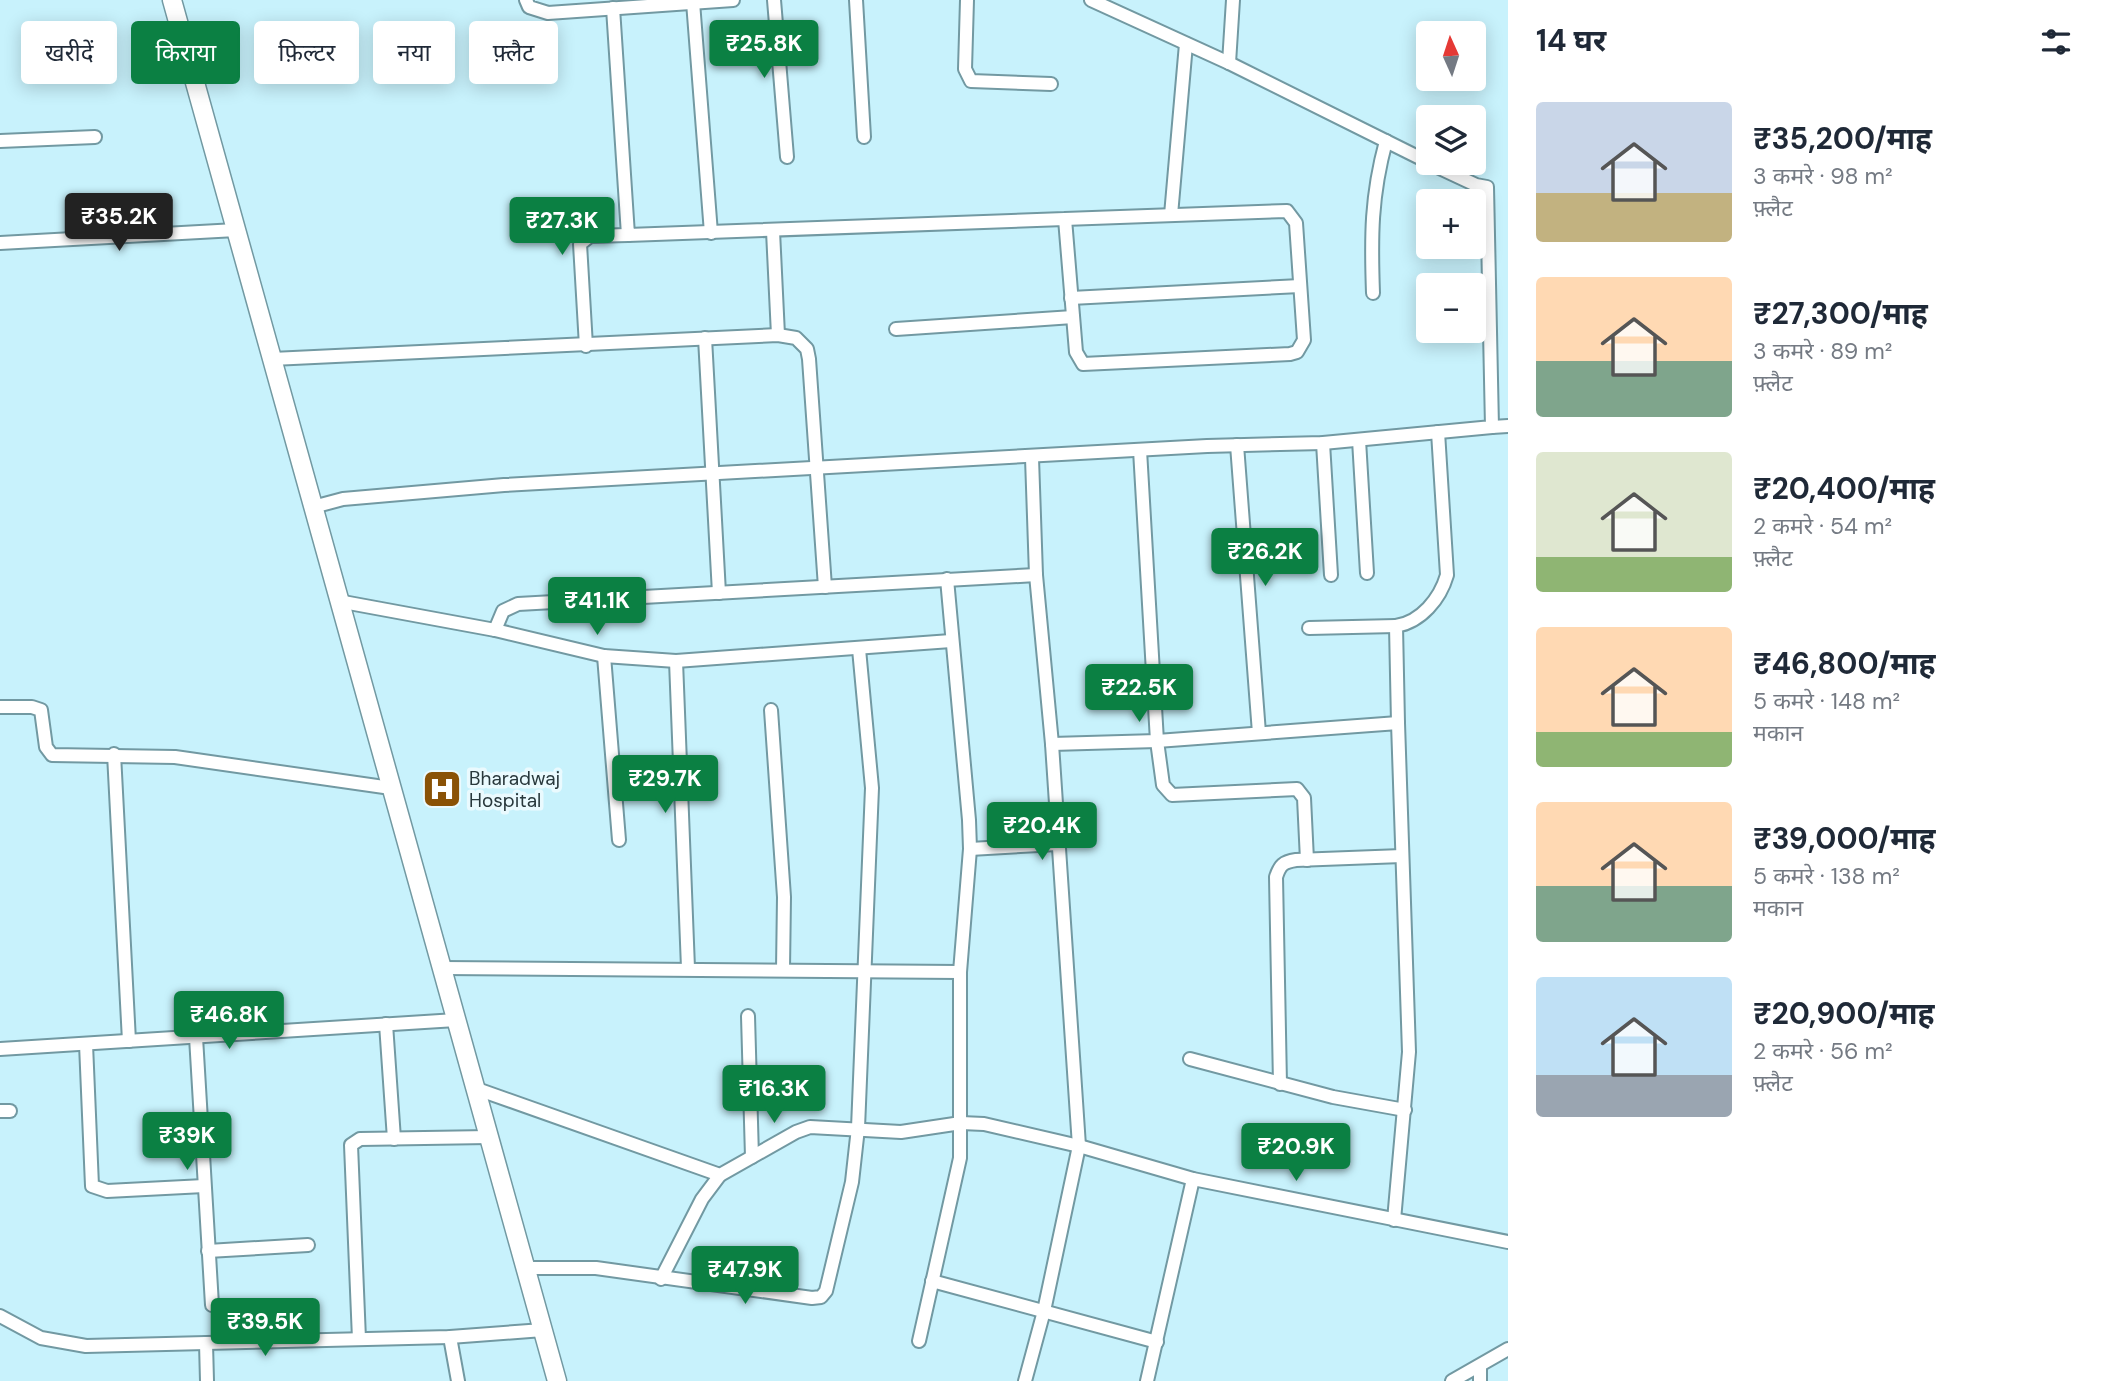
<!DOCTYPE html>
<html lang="hi">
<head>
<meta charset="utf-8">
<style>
  :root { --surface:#fff; --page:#f6f6f7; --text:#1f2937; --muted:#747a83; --accent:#0b8043 }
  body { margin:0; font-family:"DM Sans","Noto Sans Devanagari",sans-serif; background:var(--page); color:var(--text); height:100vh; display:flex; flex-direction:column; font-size:26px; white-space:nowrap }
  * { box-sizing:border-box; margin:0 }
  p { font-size:23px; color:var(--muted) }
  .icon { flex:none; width:38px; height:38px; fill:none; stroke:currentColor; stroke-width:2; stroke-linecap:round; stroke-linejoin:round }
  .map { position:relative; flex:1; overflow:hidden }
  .details { display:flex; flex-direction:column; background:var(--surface); width:595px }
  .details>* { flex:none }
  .banner { position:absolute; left:21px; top:21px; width:665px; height:63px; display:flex; gap:14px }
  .needle { width:46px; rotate:357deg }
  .buttons { position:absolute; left:1416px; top:21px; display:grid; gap:14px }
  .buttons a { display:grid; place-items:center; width:70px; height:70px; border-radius:7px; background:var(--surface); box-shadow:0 4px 18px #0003; font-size:35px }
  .price { position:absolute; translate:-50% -60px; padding:0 16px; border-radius:7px; background:var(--accent); color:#fff; font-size:23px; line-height:46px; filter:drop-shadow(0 2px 4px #0008) }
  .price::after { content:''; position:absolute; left:50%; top:42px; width:21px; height:16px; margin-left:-10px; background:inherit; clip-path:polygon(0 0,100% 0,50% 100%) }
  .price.on { background:#222; color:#fff }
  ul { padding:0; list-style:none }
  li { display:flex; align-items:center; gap:21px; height:175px; padding:0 28px }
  li span { display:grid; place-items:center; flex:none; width:196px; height:140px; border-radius:7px; color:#555 }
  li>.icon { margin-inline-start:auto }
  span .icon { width:84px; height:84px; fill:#fffc; stroke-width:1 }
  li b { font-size:30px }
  h2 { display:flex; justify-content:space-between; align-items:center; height:84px; padding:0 28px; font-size:30px }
  .chip { padding:0 24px; border-radius:7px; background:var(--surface); box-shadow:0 4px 18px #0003; font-size:24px; line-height:63px }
  .chip.on { background:var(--accent); color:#fff }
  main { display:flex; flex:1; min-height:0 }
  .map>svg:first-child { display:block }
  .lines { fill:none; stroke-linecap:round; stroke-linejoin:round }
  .street-casing { stroke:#7299a2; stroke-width:16 }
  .secondary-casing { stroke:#7299a2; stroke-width:21 }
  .street { stroke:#fff; stroke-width:12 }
  .secondary { stroke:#fff; stroke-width:18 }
  .labels { text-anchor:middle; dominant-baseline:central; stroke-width:7; stroke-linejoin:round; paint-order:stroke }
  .poi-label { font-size:19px; fill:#28383c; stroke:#eafafe; text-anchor:start }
</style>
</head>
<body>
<main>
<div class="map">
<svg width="1508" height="1381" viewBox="0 0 1508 1381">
  <rect width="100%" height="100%" fill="#c8f2fc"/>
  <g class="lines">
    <g class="street-casing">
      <g id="street">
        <polyline points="526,0 529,7 548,13 733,0"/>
        <polyline points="774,0 787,157"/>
        <polyline points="856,0 864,137"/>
        <polyline points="967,0 965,69 971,81 1051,84"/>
        <polyline points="1091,0 1229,63 1428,162"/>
        <polyline points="693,2 711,233"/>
        <polyline points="613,8 628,235 1287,211 1296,223 1304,340 1297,352 1290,354 1083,364 1076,352 1065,219"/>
        <polyline points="1229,63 1233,0"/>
        <polyline points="0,141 95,137"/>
        <polyline points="1171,215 1186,44"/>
        <polyline points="773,231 778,335"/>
        <polyline points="0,243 236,230"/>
        <path d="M 1373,293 C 1371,237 1371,196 1386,141"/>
        <polyline points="1071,298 1300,286"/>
        <polyline points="896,329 1073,317"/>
        <polyline points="705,338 719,593"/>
        <polyline points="586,346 580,244 590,236 628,235"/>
        <polyline points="272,359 778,335 796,338 807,349 809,359 825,587"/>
        <polyline points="1492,427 1508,426"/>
        <polyline points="1359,440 1367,573"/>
        <polyline points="1323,443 1331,575"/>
        <polyline points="1237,445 1259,733"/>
        <polyline points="1140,450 1157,741 1163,785 1172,795 1297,789 1304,798 1307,860"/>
        <polyline points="313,507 343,499 504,485 1207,446 1323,443 1492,427 1487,187 1476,185 1429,163"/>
        <polyline points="338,601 495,630 604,656 676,661 951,641"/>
        <polyline points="1309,628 1396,626"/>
        <polyline points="495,630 503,611 518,604 1036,575"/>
        <polyline points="604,656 619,840"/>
        <polyline points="676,661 688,968"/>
        <polyline points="0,707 32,707 41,710 46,747 52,755 175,757 391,788"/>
        <polyline points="771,710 784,897 783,969"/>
        <path d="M 1398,723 L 1396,626 C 1421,622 1440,599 1447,575 L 1438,432"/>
        <polyline points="1052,744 1157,741 1398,723 1409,1052 1394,1220"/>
        <polyline points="114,754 129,1041"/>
        <polyline points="970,849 1057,844"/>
        <polyline points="442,968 960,972"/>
        <polyline points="748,1016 752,1157"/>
        <polyline points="386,1024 394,1139"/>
        <polyline points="196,1037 212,1305"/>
        <polyline points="86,1044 92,1186 107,1191 204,1186"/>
        <polyline points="0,1049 456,1020"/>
        <polyline points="1190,1059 1333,1097 1405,1110"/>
        <path d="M 1280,1084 L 1276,877 C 1280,865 1283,862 1296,860 L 1402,856"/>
        <polyline points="477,1089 720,1175 796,1132 810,1127 901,1132 961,1123 984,1124 1079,1146 1193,1179 1508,1242"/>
        <polyline points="0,1111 10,1111"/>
        <polyline points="208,1251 308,1245"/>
        <polyline points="526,1268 596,1268 812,1298 821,1297 826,1291 852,1182 858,1128 872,788 859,649"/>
        <polyline points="661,1279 702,1199 720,1175"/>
        <polyline points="932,1281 1157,1342"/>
        <polyline points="0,1316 41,1338 86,1346 450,1337 543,1330"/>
        <polyline points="450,1337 458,1381"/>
        <polyline points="359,1339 351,1145 360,1139 489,1137"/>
        <polyline points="919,1341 960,1158 960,972 970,849 969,820 947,579"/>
        <polyline points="206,1343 207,1381"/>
        <polyline points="1480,1366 1480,1381"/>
        <polyline points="1025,1381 1044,1311 1079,1146 1052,744 1036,575 1032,458"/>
        <polyline points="1147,1381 1193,1179"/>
        <polyline points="1452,1381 1508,1349"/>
      </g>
    </g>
    <g class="secondary-casing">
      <polyline id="secondary" points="172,0 557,1381"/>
    </g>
    <use href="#street" class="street"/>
    <use href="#secondary" class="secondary"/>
  </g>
  <defs>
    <g id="hospital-square" transform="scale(2.0125)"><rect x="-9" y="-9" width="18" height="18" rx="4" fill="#8a5206" stroke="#eafafe"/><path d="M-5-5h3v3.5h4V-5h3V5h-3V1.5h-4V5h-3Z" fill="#fff"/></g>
  </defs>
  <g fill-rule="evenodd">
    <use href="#hospital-square" x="442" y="789"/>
  </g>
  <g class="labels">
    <g class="poi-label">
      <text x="469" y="778">Bharadwaj<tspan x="469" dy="22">Hospital</tspan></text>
    </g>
  </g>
</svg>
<div class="buttons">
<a><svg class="needle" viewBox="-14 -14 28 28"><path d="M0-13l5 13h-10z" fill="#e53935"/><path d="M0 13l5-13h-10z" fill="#747a83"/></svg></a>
<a><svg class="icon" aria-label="layers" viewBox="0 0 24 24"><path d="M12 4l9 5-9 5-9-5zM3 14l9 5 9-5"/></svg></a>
<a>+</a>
<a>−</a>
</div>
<b class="price" style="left:764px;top:80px">₹25.8K</b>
<b class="price on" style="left:119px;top:253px">₹35.2K</b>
<b class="price" style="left:562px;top:257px">₹27.3K</b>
<b class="price" style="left:1265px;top:588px">₹26.2K</b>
<b class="price" style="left:597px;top:637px">₹41.1K</b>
<b class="price" style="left:1139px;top:724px">₹22.5K</b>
<b class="price" style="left:665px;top:815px">₹29.7K</b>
<b class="price" style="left:1042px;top:862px">₹20.4K</b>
<b class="price" style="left:229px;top:1051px">₹46.8K</b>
<b class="price" style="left:774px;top:1125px">₹16.3K</b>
<b class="price" style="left:187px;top:1172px">₹39K</b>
<b class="price" style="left:1296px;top:1183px">₹20.9K</b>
<b class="price" style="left:745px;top:1306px">₹47.9K</b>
<b class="price" style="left:265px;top:1358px">₹39.5K</b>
<div class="banner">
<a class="chip">खरीदें</a>
<a class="chip on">किराया</a>
<a class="chip">फ़िल्टर</a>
<a class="chip">नया</a>
<a class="chip">फ़्लैट</a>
</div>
</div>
<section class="details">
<h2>14 घर<svg class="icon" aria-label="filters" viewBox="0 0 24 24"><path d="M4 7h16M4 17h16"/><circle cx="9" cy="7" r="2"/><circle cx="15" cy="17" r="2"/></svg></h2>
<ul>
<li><span style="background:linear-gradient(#c9d6e8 65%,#c2b280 0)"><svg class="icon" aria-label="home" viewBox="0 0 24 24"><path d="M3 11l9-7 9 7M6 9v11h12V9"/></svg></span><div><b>₹35,200/माह</b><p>3 कमरे · 98 m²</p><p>फ़्लैट</p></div></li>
<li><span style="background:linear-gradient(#ffd9b3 60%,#7fa58c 0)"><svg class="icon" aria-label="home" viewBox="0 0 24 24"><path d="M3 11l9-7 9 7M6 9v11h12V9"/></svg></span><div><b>₹27,300/माह</b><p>3 कमरे · 89 m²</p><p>फ़्लैट</p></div></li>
<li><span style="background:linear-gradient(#dfe7d0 75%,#8fb573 0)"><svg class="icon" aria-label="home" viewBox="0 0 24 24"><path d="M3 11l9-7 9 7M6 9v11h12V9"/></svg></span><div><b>₹20,400/माह</b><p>2 कमरे · 54 m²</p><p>फ़्लैट</p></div></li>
<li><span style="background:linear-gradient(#ffd9b3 75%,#8fb573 0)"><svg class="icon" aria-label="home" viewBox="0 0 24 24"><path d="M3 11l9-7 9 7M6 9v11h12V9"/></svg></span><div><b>₹46,800/माह</b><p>5 कमरे · 148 m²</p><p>मकान</p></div></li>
<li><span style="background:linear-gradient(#ffd9b3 60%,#7fa58c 0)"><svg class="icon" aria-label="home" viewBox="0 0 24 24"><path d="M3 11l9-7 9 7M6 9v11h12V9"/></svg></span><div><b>₹39,000/माह</b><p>5 कमरे · 138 m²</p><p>मकान</p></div></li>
<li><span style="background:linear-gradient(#bfe0f5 70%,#9aa5b1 0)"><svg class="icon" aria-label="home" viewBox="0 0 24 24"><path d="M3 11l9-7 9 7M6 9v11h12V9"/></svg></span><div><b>₹20,900/माह</b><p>2 कमरे · 56 m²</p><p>फ़्लैट</p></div></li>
</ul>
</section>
</main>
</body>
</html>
